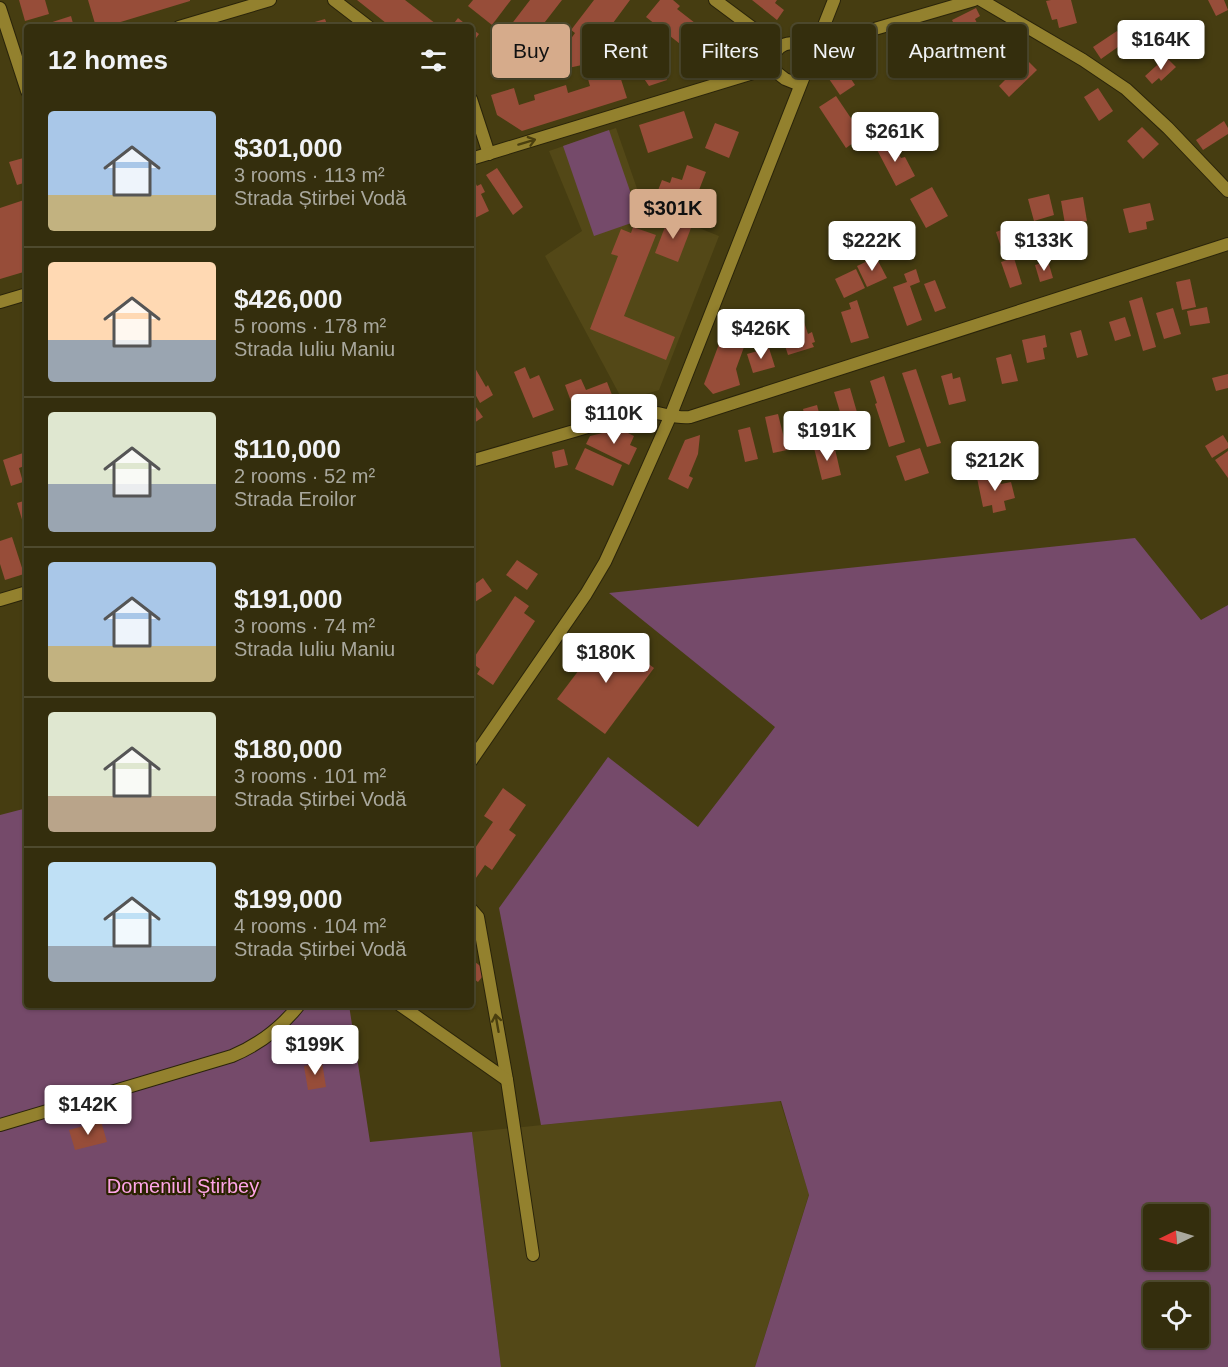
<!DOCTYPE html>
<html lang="en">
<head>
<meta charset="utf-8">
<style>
  :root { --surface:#342e0d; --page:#3c3616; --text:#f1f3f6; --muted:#a9a89d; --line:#4e4a2e; --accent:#d6ab8b }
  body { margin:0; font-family:Helvetica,sans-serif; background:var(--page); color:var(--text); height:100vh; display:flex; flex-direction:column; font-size:22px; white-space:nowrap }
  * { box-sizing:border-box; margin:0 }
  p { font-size:20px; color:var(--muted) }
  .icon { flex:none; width:33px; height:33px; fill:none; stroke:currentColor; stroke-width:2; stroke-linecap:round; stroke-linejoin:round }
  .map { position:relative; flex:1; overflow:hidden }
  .details { position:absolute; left:24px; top:24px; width:450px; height:984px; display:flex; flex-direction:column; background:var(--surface); border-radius:6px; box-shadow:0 2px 4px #0004,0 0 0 2px var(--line) }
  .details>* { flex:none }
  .top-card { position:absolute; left:492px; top:24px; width:570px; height:54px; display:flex; gap:12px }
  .needle { width:39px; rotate:265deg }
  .tools { position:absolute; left:1143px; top:1204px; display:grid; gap:12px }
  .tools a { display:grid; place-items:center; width:66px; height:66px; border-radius:6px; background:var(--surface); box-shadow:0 2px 4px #0004,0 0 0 2px var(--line); font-size:30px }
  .price { position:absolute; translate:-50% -51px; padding:0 14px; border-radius:6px; background:#fff; color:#222; font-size:20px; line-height:39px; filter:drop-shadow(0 2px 3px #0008) }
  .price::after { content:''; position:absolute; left:50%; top:36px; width:18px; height:14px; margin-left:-9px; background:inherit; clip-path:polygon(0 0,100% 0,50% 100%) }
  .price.current { background:var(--accent); color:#111 }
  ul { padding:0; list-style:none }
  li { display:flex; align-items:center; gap:18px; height:150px; padding:0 24px }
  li+li { border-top:2px solid var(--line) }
  li span { display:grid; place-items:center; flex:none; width:168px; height:120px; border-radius:6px; color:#555 }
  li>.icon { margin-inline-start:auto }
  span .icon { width:72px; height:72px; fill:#fffc; stroke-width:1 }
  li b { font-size:26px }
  h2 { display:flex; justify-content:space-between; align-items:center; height:72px; padding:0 24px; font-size:26px }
  .pill { padding:0 21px; border-radius:6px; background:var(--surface); box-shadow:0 2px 4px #0004,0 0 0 2px var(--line); font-size:21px; line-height:54px }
  .pill.current { background:var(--accent); color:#111 }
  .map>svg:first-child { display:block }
  .built { fill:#534817 }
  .green { fill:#754a6a; fill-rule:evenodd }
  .building { fill:#974d39 }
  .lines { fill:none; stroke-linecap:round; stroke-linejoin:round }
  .minor-casing { stroke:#2a240a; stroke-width:14 }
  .tertiary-casing { stroke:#2a240a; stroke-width:14 }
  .minor { stroke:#93812e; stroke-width:12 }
  .tertiary { stroke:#93812e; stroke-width:12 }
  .oneway { stroke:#4a3f0f }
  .labels { text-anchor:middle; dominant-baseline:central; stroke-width:4.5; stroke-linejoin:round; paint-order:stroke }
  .park-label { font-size:20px; fill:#fea5e7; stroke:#2b2301 }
</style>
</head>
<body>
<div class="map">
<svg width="1228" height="1367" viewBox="0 0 1228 1367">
  <rect width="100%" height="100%" fill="#463d11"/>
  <g class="built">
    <polygon points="616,128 641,200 670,211 669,216 719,236 659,390 623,401 545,256 582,231 549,151"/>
    <polygon points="780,1101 809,1194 755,1367 501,1367 472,1132"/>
  </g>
  <g class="green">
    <polygon points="609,130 640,220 594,236 563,146"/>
    <path d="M 1135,538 L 1201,620 L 1228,605 L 1228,1367 L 755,1367 L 809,1195 L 781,1101 L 541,1125 L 499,908 L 608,757 L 698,827 L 775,727 L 609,593 ZM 1154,1215 L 1198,1215 L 1198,1260 L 1154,1260 ZM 1154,1293 L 1198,1293 L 1198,1338 L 1154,1338 Z"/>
    <polygon points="27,808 27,1005 349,1005 370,1142 472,1132 501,1367 0,1367 0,815"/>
  </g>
  <g class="building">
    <polygon points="19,0 45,0 49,14 25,21"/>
    <polygon points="88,0 190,0 190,1 104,27 96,27"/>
    <polygon points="357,0 405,0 440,27 391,27"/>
    <polygon points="473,0 511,0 492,25 468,6"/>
    <polygon points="530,0 562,0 531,40 526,37 517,50 501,38"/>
    <polygon points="594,0 630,0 582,65 559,70 538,54 551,36 565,47 575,33 571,30"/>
    <polygon points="660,0 673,0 680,6 677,9 704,30 707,26 719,35 704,54 698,49 694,55 646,17"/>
    <polygon points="752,0 777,0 775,3 784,10 777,20"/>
    <polygon points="1051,0 1071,0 1077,23 1059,28 1057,19 1052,20 1046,1"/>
    <polygon points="1208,0 1224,0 1228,10 1216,16"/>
    <polygon points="976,8 980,16 975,19 980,29 961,38 952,20"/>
    <polygon points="71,16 74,27 37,27"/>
    <polygon points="458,18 469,27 451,27"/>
    <polygon points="325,19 328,27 301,27 301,26"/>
    <polygon points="471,28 479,34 471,45"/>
    <polygon points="1117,31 1125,42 1101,59 1093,47"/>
    <polygon points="912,32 914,40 919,39 922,51 916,52 918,61 905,64 907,71 899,73 897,66 893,68 888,47 891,46 890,37"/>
    <polygon points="634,34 660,64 657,66 667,80 649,86 622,46"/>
    <polygon points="999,37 1017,53 1001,71 994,65 989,71 978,61"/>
    <polygon points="956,51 961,73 949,76 943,54"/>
    <polygon points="1166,57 1176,67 1161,81 1159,78 1152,84 1145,76"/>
    <polygon points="1026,59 1037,70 1009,97 999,86"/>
    <polygon points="840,62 855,85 840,95 825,73"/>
    <polygon points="605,69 607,73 618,70 627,98 522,131 497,115 491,95 514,88 519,105 535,100 534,95 566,85 568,93 590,86 588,79 591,77 590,73"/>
    <polygon points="1098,88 1113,111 1099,121 1084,97"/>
    <polygon points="836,96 863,136 846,148 819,107"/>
    <polygon points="684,111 693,138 648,153 639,125"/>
    <polygon points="1224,121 1228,128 1228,134 1203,150 1196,140"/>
    <polygon points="715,123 739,132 729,158 705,148"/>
    <polygon points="1142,127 1159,144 1143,159 1127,141"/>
    <polygon points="890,138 901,158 905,157 915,176 896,186 875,146"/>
    <polygon points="27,157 27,182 17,185 9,162"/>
    <polygon points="687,165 706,172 687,221 669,214 673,206 663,202 665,197 657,193 662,180 670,183 672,177 682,180"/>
    <polygon points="497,168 523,207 513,215 486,175"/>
    <polygon points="471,174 477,186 481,184 485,192 481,194 489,211 471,220"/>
    <polygon points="932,187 948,216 926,228 910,199"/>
    <polygon points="1049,194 1054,215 1034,221 1028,199"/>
    <polygon points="1083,197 1087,221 1065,224 1061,201"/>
    <polygon points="27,199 27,271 0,279 0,208"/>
    <polygon points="1150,203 1154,220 1146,222 1147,229 1129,233 1123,209"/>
    <polygon points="668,219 691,228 678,262 655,253"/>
    <polygon points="1012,226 1018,244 1002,250 996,232"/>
    <polygon points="633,227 656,235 624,316 675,337 666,360 590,329 618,256 611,254 621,229 631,233"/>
    <polygon points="876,257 887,278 867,287 857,266"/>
    <polygon points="1014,258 1022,284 1010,288 1001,262"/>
    <polygon points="1048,261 1053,278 1040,282 1035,265"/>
    <polygon points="856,269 865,288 844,298 835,279"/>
    <polygon points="916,269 920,282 910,286 922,320 907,326 893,287 907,282 904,274"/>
    <polygon points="1190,279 1196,307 1182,310 1176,282"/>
    <polygon points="935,280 946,308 935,312 924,284"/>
    <polygon points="1142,297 1156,347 1143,351 1129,301"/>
    <polygon points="857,300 869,338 851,343 841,312 851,309 849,303"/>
    <polygon points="1207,307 1210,323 1190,326 1187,311"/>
    <polygon points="1173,308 1181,334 1164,339 1156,313"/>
    <polygon points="1125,317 1131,336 1115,341 1109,322"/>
    <polygon points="803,319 808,334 812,332 815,342 812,343 814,347 788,355 779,327"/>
    <polygon points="1081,330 1088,355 1077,358 1070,333"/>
    <polygon points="1045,335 1047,347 1043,348 1045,359 1027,363 1022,340"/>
    <polygon points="724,340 744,347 736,369 740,385 713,394 704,384 719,344 722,346"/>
    <polygon points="769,348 775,367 753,373 747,354"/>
    <polygon points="1011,354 1018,381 1002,384 996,358"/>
    <polygon points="471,361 486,387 488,385 493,395 480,403 471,387"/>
    <polygon points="525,367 530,379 539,375 554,410 533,418 514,372"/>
    <polygon points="916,369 941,443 927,447 902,373"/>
    <polygon points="952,373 953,379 960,377 966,401 949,405 941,376"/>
    <polygon points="1228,374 1228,388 1216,391 1212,378"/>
    <polygon points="884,376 905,442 889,447 875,404 877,403 870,381"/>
    <polygon points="581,379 586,390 607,382 614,400 576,415 565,385"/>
    <polygon points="850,388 865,440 850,445 834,392"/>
    <polygon points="471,400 483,417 471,425"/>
    <polygon points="817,405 824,432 809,435 803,409"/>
    <polygon points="778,414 787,450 773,453 765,417"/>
    <polygon points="750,427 758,459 745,462 738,430"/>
    <polygon points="620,429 634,436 630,445 637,448 629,465 586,444 590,436"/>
    <polygon points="700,435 698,454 689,476 693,478 688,489 668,479 685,440"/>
    <polygon points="1223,435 1228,443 1228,448 1212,458 1205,446"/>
    <polygon points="829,444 831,450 835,449 841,475 822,480 814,448"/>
    <polygon points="585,448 622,465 613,486 575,469"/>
    <polygon points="920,448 929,473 905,481 896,456"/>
    <polygon points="564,449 568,465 555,468 552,452"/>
    <polygon points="1228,451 1228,478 1215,460"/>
    <polygon points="23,453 27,465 19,468 23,482 11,486 3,460"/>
    <polygon points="999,474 1001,484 1011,482 1015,498 1004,501 1006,510 993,513 992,505 983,507 977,478"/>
    <polygon points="27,500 27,525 24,526 17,503"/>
    <polygon points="12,537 24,574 5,580 0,564 0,541"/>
    <polygon points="517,560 538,574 527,590 506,575"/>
    <polygon points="483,578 492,591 475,602 471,596 471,587"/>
    <polygon points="515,596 529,606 524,613 535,621 493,685 477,674 480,669 471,662"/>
    <polygon points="607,633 654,668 605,734 557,699"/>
    <polygon points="503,788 526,805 509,830 516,835 492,870 485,865 471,885 471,850 473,851 493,822 484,816"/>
    <polygon points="471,959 487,971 478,982 471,977"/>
    <polygon points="322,1062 326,1087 308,1090 304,1066"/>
    <polygon points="101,1121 107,1142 75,1150 69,1130"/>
  </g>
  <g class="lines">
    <g class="minor-casing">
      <g id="minor">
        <polyline points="334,0 369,27"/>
        <polyline points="715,0 778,47"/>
        <polyline points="981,0 1083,60 1126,89 1168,128 1228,191"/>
        <polyline points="0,8 27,91"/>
        <polyline points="179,27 270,0"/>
        <polyline points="815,48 854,35 974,0"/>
        <polyline points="471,99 489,154"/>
        <polyline points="471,159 773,67"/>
        <polyline points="0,302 27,294"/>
        <path d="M 471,461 L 639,412 C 657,410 672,419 690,417 L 1228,244"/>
        <polyline points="0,600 27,592"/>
        <polyline points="471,909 478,917 507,1080 533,1255"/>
        <polyline points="400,1005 507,1080"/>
      </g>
    </g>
    <g class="tertiary-casing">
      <g id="tertiary">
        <path d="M 800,85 L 785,79 L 776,72 L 773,57 C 781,37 799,43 815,48"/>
        <polyline points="471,761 586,594 605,562 623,523 670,417 834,0"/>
        <path d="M 0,1125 L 232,1056 C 258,1045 281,1028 299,1005"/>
      </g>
    </g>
    <use href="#minor" class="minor"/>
    <use href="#tertiary" class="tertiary"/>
  </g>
  <defs><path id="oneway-shaft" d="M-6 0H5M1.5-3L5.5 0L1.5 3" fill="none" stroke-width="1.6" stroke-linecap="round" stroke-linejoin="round" transform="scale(1.5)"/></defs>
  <g class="oneway">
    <use href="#oneway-shaft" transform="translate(527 142) rotate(-17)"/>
    <use href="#oneway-shaft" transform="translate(497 1023) rotate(-100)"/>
  </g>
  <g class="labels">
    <g class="park-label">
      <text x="183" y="1186">Domeniul Știrbey</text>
    </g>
  </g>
</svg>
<div class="tools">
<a><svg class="needle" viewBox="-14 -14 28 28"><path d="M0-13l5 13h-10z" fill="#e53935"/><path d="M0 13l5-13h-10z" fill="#a9a89d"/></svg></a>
<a><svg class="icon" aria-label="locate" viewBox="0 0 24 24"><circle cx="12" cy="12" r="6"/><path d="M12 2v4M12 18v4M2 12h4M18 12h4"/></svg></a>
</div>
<b class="price" style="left:1161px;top:71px">$164K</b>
<b class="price" style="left:895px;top:163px">$261K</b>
<b class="price current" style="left:673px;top:240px">$301K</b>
<b class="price" style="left:872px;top:272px">$222K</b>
<b class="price" style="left:1044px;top:272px">$133K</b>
<b class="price" style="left:761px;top:360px">$426K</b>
<b class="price" style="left:614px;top:445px">$110K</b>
<b class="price" style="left:827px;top:462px">$191K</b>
<b class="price" style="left:995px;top:492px">$212K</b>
<b class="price" style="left:606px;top:684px">$180K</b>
<b class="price" style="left:315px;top:1076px">$199K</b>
<b class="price" style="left:88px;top:1136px">$142K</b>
<div class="top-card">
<a class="pill current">Buy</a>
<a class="pill">Rent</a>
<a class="pill">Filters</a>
<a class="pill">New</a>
<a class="pill">Apartment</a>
</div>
<section class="details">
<h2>12 homes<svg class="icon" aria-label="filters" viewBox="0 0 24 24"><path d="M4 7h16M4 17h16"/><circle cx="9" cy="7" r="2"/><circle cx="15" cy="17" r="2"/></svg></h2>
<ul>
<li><span style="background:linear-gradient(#a9c7e8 70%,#c2b280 0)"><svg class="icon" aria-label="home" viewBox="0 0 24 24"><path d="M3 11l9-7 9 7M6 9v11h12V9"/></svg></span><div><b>$301,000</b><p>3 rooms · 113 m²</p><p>Strada Știrbei Vodă</p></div></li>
<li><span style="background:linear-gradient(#ffd9b3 65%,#9aa5b1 0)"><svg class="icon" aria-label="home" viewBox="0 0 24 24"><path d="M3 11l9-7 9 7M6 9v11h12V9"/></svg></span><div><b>$426,000</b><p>5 rooms · 178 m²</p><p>Strada Iuliu Maniu</p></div></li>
<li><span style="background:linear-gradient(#dfe7d0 60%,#9aa5b1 0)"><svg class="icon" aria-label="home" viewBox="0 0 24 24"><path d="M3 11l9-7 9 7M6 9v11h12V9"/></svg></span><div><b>$110,000</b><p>2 rooms · 52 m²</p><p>Strada Eroilor</p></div></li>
<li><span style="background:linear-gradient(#a9c7e8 70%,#c2b280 0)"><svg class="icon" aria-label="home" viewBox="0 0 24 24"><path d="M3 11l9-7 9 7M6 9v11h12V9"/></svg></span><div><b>$191,000</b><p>3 rooms · 74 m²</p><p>Strada Iuliu Maniu</p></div></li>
<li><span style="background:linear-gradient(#dfe7d0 70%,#b9a48a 0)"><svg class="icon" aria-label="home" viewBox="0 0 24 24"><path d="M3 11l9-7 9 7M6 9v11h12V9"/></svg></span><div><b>$180,000</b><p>3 rooms · 101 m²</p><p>Strada Știrbei Vodă</p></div></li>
<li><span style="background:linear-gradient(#bfe0f5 70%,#9aa5b1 0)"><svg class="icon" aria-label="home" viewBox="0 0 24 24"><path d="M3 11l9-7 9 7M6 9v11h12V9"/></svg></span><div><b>$199,000</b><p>4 rooms · 104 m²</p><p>Strada Știrbei Vodă</p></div></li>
</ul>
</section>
</div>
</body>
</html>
